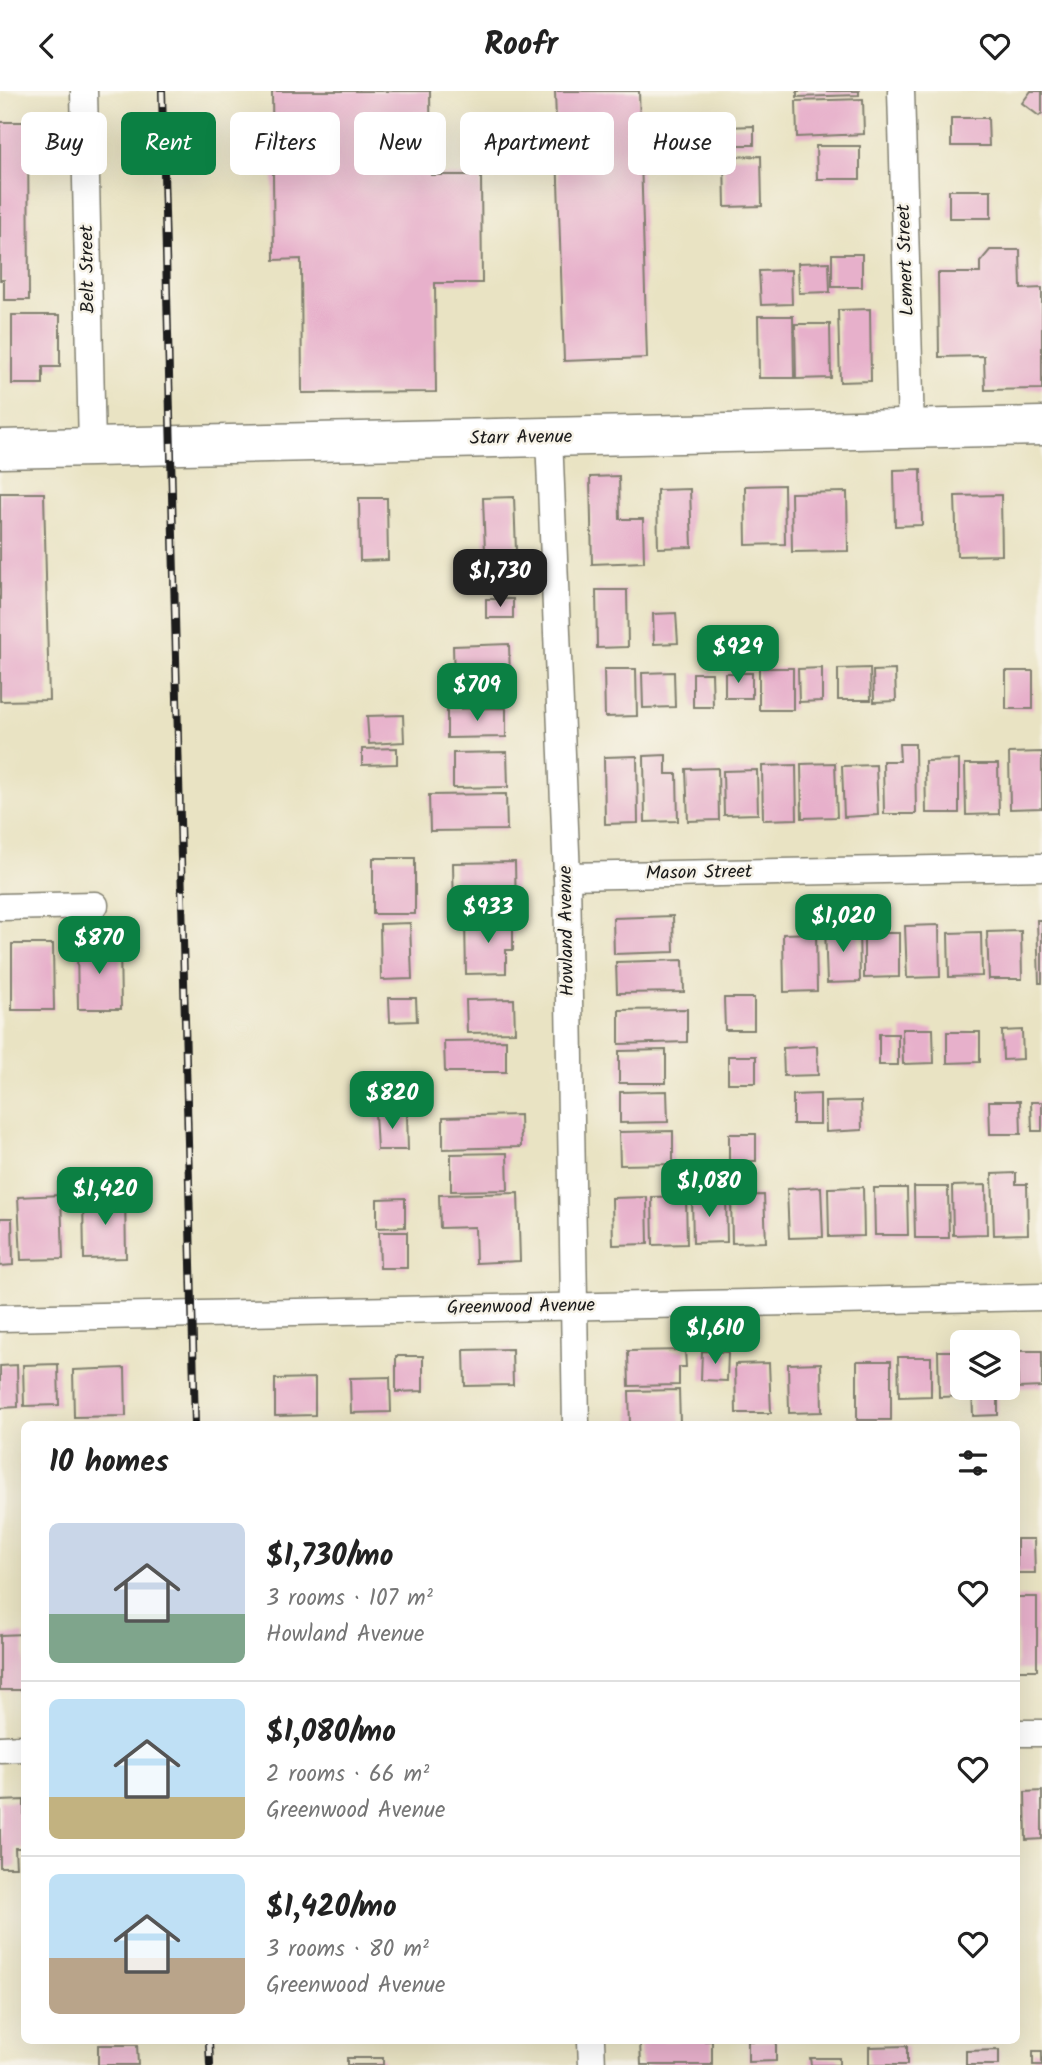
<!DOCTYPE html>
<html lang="en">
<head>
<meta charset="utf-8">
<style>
  :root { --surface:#fff; --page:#f2f2f2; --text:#222; --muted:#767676; --line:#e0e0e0; --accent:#0b8043 }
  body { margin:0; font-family:Kalam,sans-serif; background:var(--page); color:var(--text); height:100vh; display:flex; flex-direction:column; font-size:26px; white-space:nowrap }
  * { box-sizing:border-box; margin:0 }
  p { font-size:23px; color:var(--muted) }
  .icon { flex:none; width:38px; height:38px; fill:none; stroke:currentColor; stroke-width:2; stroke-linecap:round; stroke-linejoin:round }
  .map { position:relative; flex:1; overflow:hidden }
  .drawer { position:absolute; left:21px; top:1330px; width:999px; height:623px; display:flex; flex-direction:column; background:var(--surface); border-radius:10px; box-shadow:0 7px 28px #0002 }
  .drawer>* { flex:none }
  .banner { position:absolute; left:21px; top:21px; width:1001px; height:63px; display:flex; gap:14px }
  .tools { position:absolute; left:950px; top:1239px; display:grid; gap:14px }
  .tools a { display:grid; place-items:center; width:70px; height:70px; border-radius:10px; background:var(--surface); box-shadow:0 7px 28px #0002; font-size:35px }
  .price { position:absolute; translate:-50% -60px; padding:0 16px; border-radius:14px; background:var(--accent); color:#fff; font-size:23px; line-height:46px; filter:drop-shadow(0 2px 4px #0008) }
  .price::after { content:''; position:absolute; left:50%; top:42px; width:21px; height:16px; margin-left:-10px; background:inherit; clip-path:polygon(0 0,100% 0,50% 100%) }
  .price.current { background:#222; color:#fff }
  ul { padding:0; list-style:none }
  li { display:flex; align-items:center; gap:21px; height:175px; padding:0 28px }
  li+li { border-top:2px solid var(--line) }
  li span { display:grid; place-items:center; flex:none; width:196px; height:140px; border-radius:10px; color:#555 }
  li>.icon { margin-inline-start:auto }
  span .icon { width:84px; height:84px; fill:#fffc; stroke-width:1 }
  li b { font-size:30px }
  h2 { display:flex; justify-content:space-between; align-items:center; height:84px; padding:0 28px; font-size:30px }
  .tag { padding:0 24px; border-radius:10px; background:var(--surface); box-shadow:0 7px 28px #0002; font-size:24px; line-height:63px }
  .tag.current { background:var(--accent); color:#fff }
  header { display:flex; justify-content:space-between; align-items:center; height:91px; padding:0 28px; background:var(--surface); font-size:32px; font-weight:700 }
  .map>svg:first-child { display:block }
  .building { fill:#e7b0cb }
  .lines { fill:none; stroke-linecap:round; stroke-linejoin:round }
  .street-casing { stroke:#828070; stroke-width:29 }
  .secondary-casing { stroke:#828070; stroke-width:41 }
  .street { stroke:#fff; stroke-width:26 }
  .secondary { stroke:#fff; stroke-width:38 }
  .rail-casing { stroke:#1c1c1c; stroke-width:8 }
  .rail { stroke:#f7f3e8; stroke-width:5; stroke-dasharray:16; stroke-linecap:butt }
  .labels { text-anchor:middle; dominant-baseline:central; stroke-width:5; stroke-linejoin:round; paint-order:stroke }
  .street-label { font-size:19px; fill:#1c1c1c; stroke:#f7f3e8 }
</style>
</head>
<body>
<header><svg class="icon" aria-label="back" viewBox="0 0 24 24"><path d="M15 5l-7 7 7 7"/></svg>Roofr<svg class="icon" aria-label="heart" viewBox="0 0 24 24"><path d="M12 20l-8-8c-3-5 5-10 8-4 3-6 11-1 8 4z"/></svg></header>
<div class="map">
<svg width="1042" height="1974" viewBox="0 0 1042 1974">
  <rect width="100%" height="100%" fill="#f7f3e8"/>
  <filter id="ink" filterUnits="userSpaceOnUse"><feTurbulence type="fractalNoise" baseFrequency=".0143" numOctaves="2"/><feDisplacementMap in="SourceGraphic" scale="14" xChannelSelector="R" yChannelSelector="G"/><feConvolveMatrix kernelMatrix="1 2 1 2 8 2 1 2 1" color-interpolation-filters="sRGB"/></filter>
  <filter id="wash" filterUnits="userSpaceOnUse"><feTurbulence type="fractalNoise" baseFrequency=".00686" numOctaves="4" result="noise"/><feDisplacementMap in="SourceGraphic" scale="28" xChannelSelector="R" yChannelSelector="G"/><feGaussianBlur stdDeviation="1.57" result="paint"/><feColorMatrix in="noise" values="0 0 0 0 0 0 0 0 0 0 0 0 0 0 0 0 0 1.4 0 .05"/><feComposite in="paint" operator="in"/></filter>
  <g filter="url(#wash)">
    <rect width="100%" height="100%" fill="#e9e3c3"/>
    <g id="blocks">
      <g class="building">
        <polygon points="272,0 430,0 431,84 481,84 482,192 435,192 436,301 302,302 301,168 274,169"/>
        <polygon points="555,0 639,0 647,267 564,270"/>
        <polygon points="797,0 859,0 859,4 797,6"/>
        <polygon points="1031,0 1042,0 1042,22 1039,25 1022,12"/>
        <polygon points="863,8 864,43 797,46 796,10"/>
        <polygon points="951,27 988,27 989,55 951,55"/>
        <polygon points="0,31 28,31 29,209 4,209 4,189 0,189"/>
        <polygon points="754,35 754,54 725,54 725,36"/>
        <polygon points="816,55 860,55 860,88 817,88"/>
        <polygon points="761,65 762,115 725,116 724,66"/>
        <rect x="949" y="99" width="42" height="28"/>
        <polygon points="990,159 1020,159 1021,198 1042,197 1042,298 985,299 984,265 939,266 938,182 980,182 980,171"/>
        <rect x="832" y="163" width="30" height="33"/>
        <polygon points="829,171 830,201 799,202 798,172"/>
        <polygon points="791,179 792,213 761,214 759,180"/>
        <polygon points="870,218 871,290 840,291 838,219"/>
        <polygon points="12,224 60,224 60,276 43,276 43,293 12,293"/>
        <polygon points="758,225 793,225 794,287 759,287"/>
        <polygon points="795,233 830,233 831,287 796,288"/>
        <polygon points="921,378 922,434 895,435 894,379"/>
        <polygon points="619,385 620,428 643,428 644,471 592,473 590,386"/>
        <polygon points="784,394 785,453 746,454 745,395"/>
        <polygon points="690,398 692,456 658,457 657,399"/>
        <polygon points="847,401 848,460 792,461 791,402"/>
        <polygon points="0,402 44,402 49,609 0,610"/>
        <polygon points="1001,404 1002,464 957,465 955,405"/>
        <polygon points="514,406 516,460 485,461 483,407"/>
        <polygon points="359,407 387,407 388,469 360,470"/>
        <polygon points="596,499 627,499 628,556 597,557"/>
        <rect x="486" y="508" width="27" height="19"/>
        <polygon points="676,522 678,552 654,553 653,523"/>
        <polygon points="509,553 510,587 454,589 453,555"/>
        <rect x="759" y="577" width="34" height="42"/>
        <polygon points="822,577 822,610 799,611 798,578"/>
        <polygon points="870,577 871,609 838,609 838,578"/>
        <polygon points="604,578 636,578 637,625 605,626"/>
        <polygon points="895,579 896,610 874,611 873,580"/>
        <rect x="1006" y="580" width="27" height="38"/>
        <polygon points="674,581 675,616 643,617 642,582"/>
        <polygon points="693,582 712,582 713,616 693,616"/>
        <rect x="725" y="582" width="27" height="25"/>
        <polygon points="506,617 506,646 447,647 447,618"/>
        <polygon points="403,624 404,651 369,653 367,625"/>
        <polygon points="899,653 915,653 916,723 884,723 883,670 900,670"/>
        <polygon points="397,657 397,673 362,674 362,658"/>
        <polygon points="507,661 508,696 453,697 453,662"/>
        <polygon points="1042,661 1042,717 1010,718 1009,662"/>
        <polygon points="666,664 666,683 677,683 678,730 645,731 644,665"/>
        <polygon points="637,665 638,732 605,733 604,666"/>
        <polygon points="959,669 959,722 926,722 925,670"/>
        <polygon points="835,672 837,726 802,727 801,673"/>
        <polygon points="965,673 998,673 999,723 966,724"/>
        <polygon points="796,674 797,728 763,729 762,675"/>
        <polygon points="876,674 878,724 844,726 842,675"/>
        <polygon points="718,677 719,729 688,730 686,678"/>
        <polygon points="757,679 758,723 724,724 723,680"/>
        <polygon points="506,703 507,739 430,740 429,704"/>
        <rect x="373" y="767" width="42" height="56"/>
        <polygon points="515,771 516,822 454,823 453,772"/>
        <polygon points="673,825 674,861 614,863 613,827"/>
        <polygon points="513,828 513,859 506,859 506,882 466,883 465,829"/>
        <polygon points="1037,829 1042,829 1042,892 1039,892"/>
        <polygon points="410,832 412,888 381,889 380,833"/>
        <polygon points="939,834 940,886 907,887 905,835"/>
        <polygon points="859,835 860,891 827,892 825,836"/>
        <polygon points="1021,840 1022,888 989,888 987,841"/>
        <polygon points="981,841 982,885 949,886 948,842"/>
        <polygon points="816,842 817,900 784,901 783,843"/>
        <polygon points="864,842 899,842 899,886 864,887"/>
        <polygon points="120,852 121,918 78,918 77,853"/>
        <polygon points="12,853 53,853 54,919 12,919"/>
        <polygon points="683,869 684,901 617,902 616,871"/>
        <polygon points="389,907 416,907 417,930 390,931"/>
        <polygon points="724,907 754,907 754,939 725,939"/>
        <polygon points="514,908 515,941 467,942 466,909"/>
        <polygon points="687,918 687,951 619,953 619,919"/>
        <polygon points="902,938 933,938 934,972 903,973"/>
        <polygon points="1022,939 1023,968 1003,969 1002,940"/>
        <polygon points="947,941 980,941 980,971 947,972"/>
        <rect x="879" y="943" width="19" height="31"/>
        <polygon points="506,949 506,981 445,981 444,950"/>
        <polygon points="817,955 818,984 784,985 783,957"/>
        <polygon points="666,959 666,992 619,992 619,960"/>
        <rect x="728" y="965" width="28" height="27"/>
        <polygon points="667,1000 668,1031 620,1032 620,1001"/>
        <polygon points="820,1003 820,1033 793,1033 793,1004"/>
        <polygon points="861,1010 862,1039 826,1041 825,1011"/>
        <polygon points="989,1010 1020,1010 1021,1043 990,1043"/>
        <polygon points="1031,1011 1042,1011 1042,1040 1032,1040"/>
        <polygon points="407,1021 408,1059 377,1059 375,1022"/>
        <polygon points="520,1024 521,1056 443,1058 443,1026"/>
        <polygon points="673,1040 673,1073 620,1074 619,1041"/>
        <rect x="729" y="1043" width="27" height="27"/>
        <polygon points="507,1062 508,1099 451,1100 451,1063"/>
        <polygon points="1016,1082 1016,1093 1027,1093 1028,1143 994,1144 992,1083"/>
        <polygon points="986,1094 987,1143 953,1144 952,1095"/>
        <polygon points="821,1096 823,1146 789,1147 787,1098"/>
        <polygon points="863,1096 864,1145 829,1146 828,1097"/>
        <polygon points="914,1096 948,1096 949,1147 915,1147"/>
        <polygon points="874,1097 907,1097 908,1144 875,1144"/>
        <polygon points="518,1102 520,1170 476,1172 475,1136 440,1137 439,1104"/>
        <polygon points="125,1103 126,1167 84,1168 83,1104"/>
        <polygon points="61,1104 63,1168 21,1169 18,1106"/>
        <polygon points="726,1104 727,1151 693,1152 692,1105"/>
        <polygon points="764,1104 766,1151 732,1152 731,1105"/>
        <polygon points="686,1105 687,1153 653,1154 652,1106"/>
        <polygon points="647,1106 648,1153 613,1154 612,1107"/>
        <polygon points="405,1107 405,1136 377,1137 377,1108"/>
        <polygon points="0,1127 12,1127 13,1174 0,1175"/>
        <polygon points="379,1141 407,1141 407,1177 380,1177"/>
        <polygon points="512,1258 513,1294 465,1295 464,1259"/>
        <polygon points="685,1259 686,1276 679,1276 679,1294 629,1295 628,1260"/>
        <polygon points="702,1260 728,1261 727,1290 701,1289"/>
        <polygon points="938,1260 962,1260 962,1297 970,1297 970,1305 939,1306"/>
        <polygon points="1017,1260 1042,1260 1042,1296 1018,1297"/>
        <polygon points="396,1265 423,1265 423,1300 396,1301"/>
        <polygon points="898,1266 931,1266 931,1305 899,1306"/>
        <rect x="857" y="1270" width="34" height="59"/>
        <polygon points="769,1272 771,1322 736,1322 735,1273"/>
        <polygon points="821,1272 822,1321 789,1322 788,1273"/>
        <polygon points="58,1273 59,1314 24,1315 23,1274"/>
        <polygon points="17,1274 18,1316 0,1317 0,1275"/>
        <polygon points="125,1277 126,1325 74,1326 73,1279"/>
        <polygon points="390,1286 391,1321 351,1322 350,1287"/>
        <polygon points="315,1287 315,1324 275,1325 275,1288"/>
        <polygon points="972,1297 998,1297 998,1324 973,1325"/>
        <polygon points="679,1299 680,1333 630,1334 629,1300"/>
        <polygon points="20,1374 24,1374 24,1393 21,1393"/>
        <polygon points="1017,1448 1034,1448 1035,1482 1017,1482"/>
        <rect x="1017" y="1506" width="20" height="73"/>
        <polygon points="24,1543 24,1599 0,1599 0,1544"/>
        <polygon points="1042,1700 1042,1748 1026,1749 1025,1701"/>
        <polygon points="24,1709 24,1757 15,1757 16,1776 0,1776 0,1710"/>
        <polygon points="640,1950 712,1950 712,1974 641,1974"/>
        <polygon points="748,1950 776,1950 776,1970 748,1971"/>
        <polygon points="98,1954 137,1954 138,1974 98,1974"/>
        <polygon points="907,1955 907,1974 869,1974 869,1956"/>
        <polygon points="999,1959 999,1974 966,1974 966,1960"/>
        <rect x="1033" y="1960" width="9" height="14"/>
        <rect x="347" y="1967" width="36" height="7"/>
        <polygon points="810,1967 839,1967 839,1974 811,1974"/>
      </g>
    </g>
  </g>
  <g filter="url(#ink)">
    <use href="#blocks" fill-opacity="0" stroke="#828070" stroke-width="2"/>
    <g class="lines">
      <g class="street-casing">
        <g id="street">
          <polyline points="84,0 92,356"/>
          <polyline points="901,0 911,338"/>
          <polyline points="549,346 567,785 576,1334"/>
          <polyline points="567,785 1042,776"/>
          <polyline points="0,816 95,814"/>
          <polyline points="0,1227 1042,1206"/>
          <polyline points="1017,1642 1042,1642"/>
          <polyline points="0,1658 24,1657"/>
          <polyline points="591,1950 592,1974"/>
        </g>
      </g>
      <g class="secondary-casing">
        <polyline id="secondary" points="0,358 1042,335"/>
      </g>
      <use href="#street" class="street"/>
      <use href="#secondary" class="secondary"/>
      <g class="rail-casing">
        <g id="rail">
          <polyline points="162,0 195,1334"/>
          <polyline points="209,1950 210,1974"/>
        </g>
      </g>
      <use href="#rail" class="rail"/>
    </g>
  </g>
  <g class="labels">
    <g class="street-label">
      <text transform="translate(906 169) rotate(-92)">Lemert Street</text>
      <text transform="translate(88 178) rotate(-91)">Belt Street</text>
      <text transform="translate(521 347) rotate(-1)">Starr Avenue</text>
      <text transform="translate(699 782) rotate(-1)">Mason Street</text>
      <text transform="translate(567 840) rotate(-91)">Howland Avenue</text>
      <text transform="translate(521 1216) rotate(-1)">Greenwood Avenue</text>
    </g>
  </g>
</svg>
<div class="tools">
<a><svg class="icon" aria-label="layers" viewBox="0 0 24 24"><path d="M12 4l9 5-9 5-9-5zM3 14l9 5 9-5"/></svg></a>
</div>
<b class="price current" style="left:500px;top:518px">$1,730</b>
<b class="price" style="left:738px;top:594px">$929</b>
<b class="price" style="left:477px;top:632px">$709</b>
<b class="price" style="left:488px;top:854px">$933</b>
<b class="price" style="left:843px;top:863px">$1,020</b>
<b class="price" style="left:99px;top:885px">$870</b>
<b class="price" style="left:392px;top:1040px">$820</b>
<b class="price" style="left:709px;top:1128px">$1,080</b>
<b class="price" style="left:105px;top:1136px">$1,420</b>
<b class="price" style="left:715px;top:1275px">$1,610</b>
<div class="banner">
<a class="tag">Buy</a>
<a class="tag current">Rent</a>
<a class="tag">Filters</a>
<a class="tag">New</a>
<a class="tag">Apartment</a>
<a class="tag">House</a>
</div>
<section class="drawer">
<h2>10 homes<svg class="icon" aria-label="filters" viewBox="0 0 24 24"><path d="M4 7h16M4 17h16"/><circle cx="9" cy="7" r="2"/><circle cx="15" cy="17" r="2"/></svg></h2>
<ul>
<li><span style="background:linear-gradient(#c9d6e8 65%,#7fa58c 0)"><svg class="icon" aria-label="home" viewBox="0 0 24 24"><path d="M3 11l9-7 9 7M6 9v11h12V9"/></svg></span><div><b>$1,730/mo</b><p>3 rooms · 107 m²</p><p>Howland Avenue</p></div><svg class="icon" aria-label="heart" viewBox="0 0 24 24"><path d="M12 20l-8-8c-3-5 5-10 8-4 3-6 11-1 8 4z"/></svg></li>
<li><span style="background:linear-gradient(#bfe0f5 70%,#c2b280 0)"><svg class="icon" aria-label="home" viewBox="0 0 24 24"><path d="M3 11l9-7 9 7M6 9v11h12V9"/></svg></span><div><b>$1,080/mo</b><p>2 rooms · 66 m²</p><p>Greenwood Avenue</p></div><svg class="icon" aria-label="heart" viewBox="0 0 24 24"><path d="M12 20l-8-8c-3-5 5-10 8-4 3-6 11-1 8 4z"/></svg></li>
<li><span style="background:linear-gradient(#bfe0f5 60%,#b9a48a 0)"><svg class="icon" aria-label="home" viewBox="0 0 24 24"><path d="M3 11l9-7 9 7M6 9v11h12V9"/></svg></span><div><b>$1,420/mo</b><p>3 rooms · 80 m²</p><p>Greenwood Avenue</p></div><svg class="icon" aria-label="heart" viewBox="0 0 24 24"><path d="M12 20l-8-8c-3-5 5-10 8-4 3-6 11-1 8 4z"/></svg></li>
</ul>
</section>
</div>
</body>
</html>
